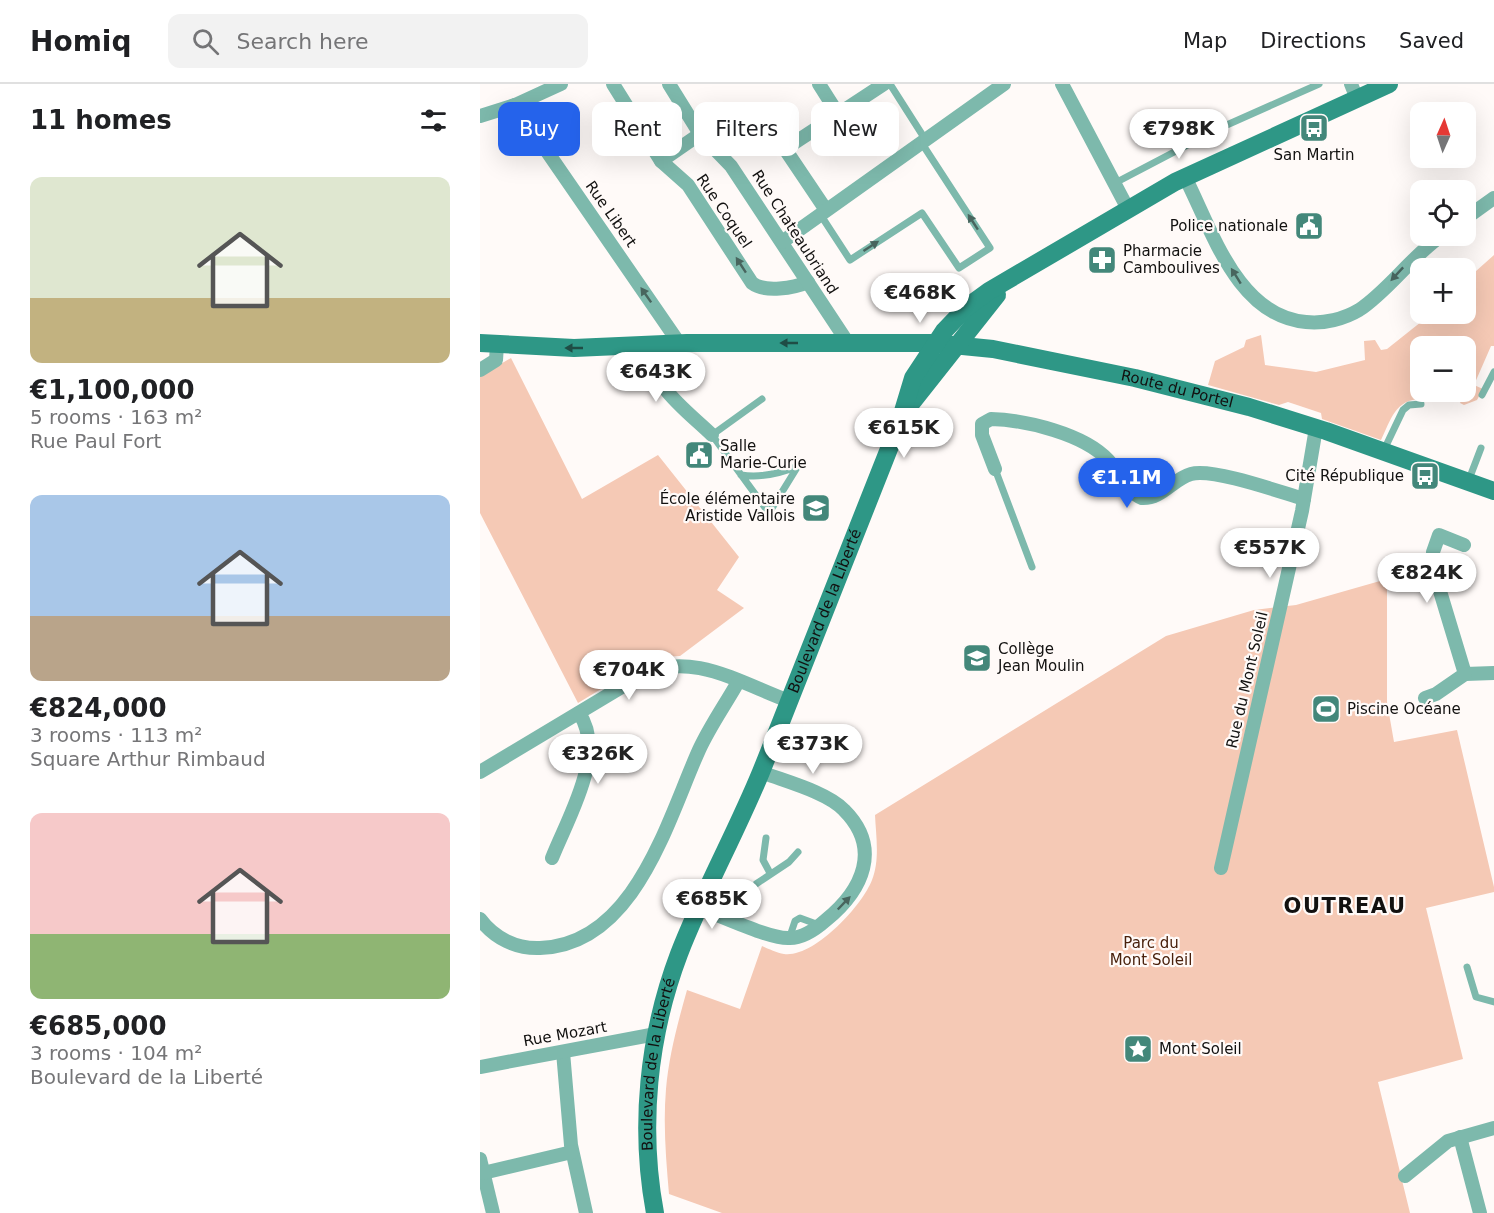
<!DOCTYPE html>
<html lang="en">
<head>
<meta charset="utf-8">
<style>
  :root { --surface:#fff; --page:#f2f2f2; --text:#202124; --muted:#757577; --line:#e0e0e0; --accent:#2563eb }
  body { margin:0; font-family:"DejaVu Sans",sans-serif; background:var(--page); color:var(--text); height:100vh; display:flex; flex-direction:column; font-size:22px; white-space:nowrap }
  * { box-sizing:border-box; margin:0 }
  p { font-size:20px; color:var(--muted) }
  .icon { flex:none; width:33px; height:33px; fill:none; stroke:currentColor; stroke-width:2; stroke-linecap:round; stroke-linejoin:round }
  .map { position:relative; flex:1; overflow:hidden }
  .side { display:flex; flex-direction:column; background:var(--surface); width:480px }
  .side>* { flex:none }
  .top-card { position:absolute; left:18px; top:18px; width:570px; height:54px; display:flex; gap:12px }
  .needle { width:39px; rotate:3deg }
  .controls { position:absolute; left:930px; top:18px; display:grid; gap:12px }
  .controls a { display:grid; place-items:center; width:66px; height:66px; border-radius:12px; background:var(--surface); box-shadow:0 6px 24px #0002; font-size:30px }
  .price { position:absolute; translate:-50% -51px; padding:0 14px; border-radius:21px; background:#fff; color:#222; font-size:20px; line-height:39px; filter:drop-shadow(0 2px 3px #0008) }
  .price::after { content:''; position:absolute; left:50%; top:36px; width:18px; height:14px; margin-left:-9px; background:inherit; clip-path:polygon(0 0,100% 0,50% 100%) }
  .price.selected { background:var(--accent); color:#fff }
  ul { padding:0; list-style:none }
  li { display:grid; align-content:center; gap:12px; height:318px; padding:0 30px }
  li span { display:grid; place-items:center; height:186px; border-radius:12px; color:#555 }
  li>.icon { margin-inline-start:auto }
  span .icon { width:108px; height:108px; fill:#fffc; stroke-width:1 }
  li b { font-size:26px }
  h2 { display:flex; justify-content:space-between; align-items:center; height:72px; padding:0 30px; font-size:26px }
  .chip { padding:0 21px; border-radius:12px; background:var(--surface); box-shadow:0 6px 24px #0002; font-size:21px; line-height:54px }
  .chip.selected { background:var(--accent); color:#fff }
  header { display:flex; align-items:center; gap:36px; box-sizing:border-box; height:84px; padding:0 30px; background:var(--surface); border-bottom:2px solid var(--line) }
  header strong { font-size:28px }
  nav { display:flex; gap:33px; margin-inline-start:auto; font-size:21px }
  .search { width:420px; height:54px; background:var(--page); display:flex; align-items:center; gap:15px; box-sizing:border-box; padding:0 21px; border-radius:12px; color:var(--muted); font-size:22px }
  main { display:flex; flex:1; min-height:0 }
  .map>svg:first-child { display:block }
  .green { fill:#f5c9b5 }
  .lines { fill:none; stroke-linecap:round; stroke-linejoin:round }
  .lane { stroke:#7db9ac; stroke-width:7 }
  .street { stroke:#7db9ac; stroke-width:14 }
  .secondary { stroke:#2e9786; stroke-width:18 }
  .oneway { fill:#48655e }
  .oneway2 { fill:#1f4d45 }
  .labels { text-anchor:middle; dominant-baseline:central; stroke-width:4.5; stroke-linejoin:round; paint-order:stroke }
  .poi-label { font-size:15px; fill:#121110; stroke:#fffaf8; text-anchor:start }
  .street-label { font-size:15px; fill:#121110; stroke:#fffaf8 }
  .park-label { font-size:15px; fill:#49210c; stroke:#fffaf8 }
  .district-label { font-size:21px; font-weight:bold; letter-spacing:1.5px; fill:#121110; stroke:#fffaf8 }
</style>
</head>
<body>
<header>
<strong>Homiq</strong>
<div class="search"><svg class="icon" aria-label="search" viewBox="0 0 24 24"><circle cx="10" cy="10" r="6"/><path d="M15 15l6 6"/></svg>Search here</div>
<nav><a>Map</a><a>Directions</a><a>Saved</a></nav>
</header>
<main>
<section class="side">
<h2>11 homes<svg class="icon" aria-label="filters" viewBox="0 0 24 24"><path d="M4 7h16M4 17h16"/><circle cx="9" cy="7" r="2"/><circle cx="15" cy="17" r="2"/></svg></h2>
<ul>
<li><span style="background:linear-gradient(#dfe7d0 65%,#c2b280 0)"><svg class="icon" aria-label="home" viewBox="0 0 24 24"><path d="M3 11l9-7 9 7M6 9v11h12V9"/></svg></span><div><b>€1,100,000</b><p>5 rooms · 163 m²</p><p>Rue Paul Fort</p></div></li>
<li><span style="background:linear-gradient(#a9c7e8 65%,#b9a48a 0)"><svg class="icon" aria-label="home" viewBox="0 0 24 24"><path d="M3 11l9-7 9 7M6 9v11h12V9"/></svg></span><div><b>€824,000</b><p>3 rooms · 113 m²</p><p>Square Arthur Rimbaud</p></div></li>
<li><span style="background:linear-gradient(#f6c9c9 65%,#8fb573 0)"><svg class="icon" aria-label="home" viewBox="0 0 24 24"><path d="M3 11l9-7 9 7M6 9v11h12V9"/></svg></span><div><b>€685,000</b><p>3 rooms · 104 m²</p><p>Boulevard de la Liberté</p></div></li>
</ul>
</section>
<div class="map">
<svg width="1014" height="1129" viewBox="0 0 1014 1129">
  <rect width="100%" height="100%" fill="#fffaf8"/>
  <g class="green">
    <path d="M 1014,171 L 1014,262 L 1011,262 L 994,301 L 1003,305 L 997,316 L 984,321 L 980,319 L 993,292 L 986,288 L 986,262 L 940,262 L 940,308 L 947,308 L 943,315 C 916,314 911,335 901,356 L 842,335 L 841,329 L 808,318 L 799,321 L 728,301 L 735,277 L 764,263 L 766,256 L 781,251 L 785,281 L 836,288 L 885,276 L 884,257 L 895,256 L 901,266 L 907,265 L 951,230 L 986,230 L 986,196 Z"/>
    <polygon points="31,274 102,415 178,371 259,473 237,506 264,524 200,572 184,573 164,579 98,619 0,429 0,292"/>
    <path d="M 907,495 L 907,618 L 914,658 L 977,646 L 1014,803 L 1014,808 L 946,824 L 983,975 L 898,998 L 930,1129 L 242,1129 L 189,1110 C 186,1075 183,1040 186,1005 C 189,971 198,938 207,906 L 260,925 L 282,862 C 289,865 297,869 304,870 C 334,874 382,822 392,796 C 400,776 396,752 395,731 L 686,552 L 774,526 L 816,521 Z"/>
  </g>
  <g class="lines">
    <g class="lane">
      <polyline points="410,0 445,55"/>
      <polyline points="635,99 740,44 839,0"/>
      <polyline points="340,130 370,176 442,129 479,184 510,164 441,58"/>
      <polyline points="1002,311 1014,288"/>
      <polyline points="903,368 923,326 929,321 941,320"/>
      <polyline points="515,385 552,483"/>
      <path d="M 261,391 C 281,394 299,390 318,382 L 289,429 L 232,351 L 282,315"/>
      <polyline points="988,398 1001,364"/>
      <polyline points="286,754 283,776 290,789"/>
      <polyline points="247,834 276,800 309,778 318,768"/>
      <polyline points="309,855 315,837 320,834 339,841"/>
      <polyline points="987,883 996,913 1014,918"/>
    </g>
    <g class="street">
      <path d="M 133,0 L 181,77 L 208,101 L 272,199 C 285,209 314,204 328,198"/>
      <polyline points="189,0 220,50 251,82 368,259"/>
      <polyline points="339,0 358,30"/>
      <polyline points="582,0 648,125"/>
      <polyline points="871,0 877,15"/>
      <polyline points="35,21 199,259"/>
      <polyline points="0,32 35,21 81,0"/>
      <polyline points="181,77 220,50"/>
      <path d="M 705,93 C 732,146 757,232 826,238 C 844,240 864,235 879,226 C 908,207 931,173 961,152"/>
      <polyline points="346,126 305,65 404,0"/>
      <polyline points="986,134 1014,114"/>
      <polyline points="302,158 524,0"/>
      <path d="M 169,262 C 170,302 205,325 232,351"/>
      <polyline points="0,286 16,276 17,261"/>
      <path d="M 515,385 L 502,351 L 502,340 L 511,335 C 546,336 604,350 628,376 C 639,388 647,409 662,414 C 682,415 693,395 711,390 C 733,384 800,408 824,415"/>
      <polyline points="984,461 959,451 953,468 953,484 985,590 1014,589"/>
      <polyline points="945,614 956,610 985,590"/>
      <path d="M 0,688 L 160,592 C 209,565 262,600 309,617"/>
      <path d="M 72,774 C 88,733 127,670 99,629"/>
      <polyline points="741,784 822,427 836,344"/>
      <path d="M 219,824 C 240,831 291,856 310,854 C 323,854 337,844 346,836 C 383,806 402,764 364,726 C 347,708 304,697 281,688"/>
      <path d="M 0,835 C 14,854 36,865 60,864 C 155,861 187,737 219,666 C 230,642 245,621 258,598"/>
      <polyline points="83,968 91,1061 106,1129"/>
      <polyline points="0,983 176,950"/>
      <polyline points="980,1053 1000,1129"/>
      <polyline points="0,1075 13,1129"/>
      <polyline points="3,1089 92,1068"/>
      <polyline points="925,1092 968,1057 1014,1044"/>
    </g>
    <g class="secondary">
      <path id="s1" d="M 0,259 L 94,264 L 207,259 L 452,259 L 513,265 L 655,294 L 769,323 L 846,347 L 1014,407"/>
      <polyline points="430,321 517,211"/>
      <path id="s2" d="M 175,1129 C 159,1043 168,952 199,870 C 223,808 256,749 281,688 C 328,571 373,453 420,337 L 433,294 L 464,247 L 487,223 L 509,207 L 695,98 L 909,0"/>
    </g>
  </g>
  <defs><path id="oneway-solid" d="M-6-.8H1V-3.2L6.5 0L1 3.2V.8H-6Z" transform="scale(1.5)"/></defs>
  <g class="oneway">
    <use href="#oneway-solid" transform="translate(493 138) rotate(-123)"/>
    <use href="#oneway-solid" transform="translate(391 162) rotate(-33)"/>
    <use href="#oneway-solid" transform="translate(261 181) rotate(-123)"/>
    <use href="#oneway-solid" transform="translate(917 190) rotate(133)"/>
    <use href="#oneway-solid" transform="translate(756 192) rotate(-122)"/>
    <use href="#oneway-solid" transform="translate(166 211) rotate(-125)"/>
    <use href="#oneway-solid" transform="translate(364 819) rotate(-46)"/>
  </g>
  <g class="oneway2">
    <use href="#oneway-solid" transform="translate(309 259) rotate(-180)"/>
    <use href="#oneway-solid" transform="translate(94 264) rotate(180)"/>
  </g>
  <defs>
    <g id="bus-square" transform="scale(1.5)"><rect x="-9" y="-9" width="18" height="18" rx="4" fill="#43877a" stroke="#fffaf8"/><path d="M-5-6H5V4H4V6H2V4H-2V6H-4V4H-5ZM-3.5-4V0h7V-4ZM-3.5 1.2v1.5H-2V1.2ZM2 1.2v1.5H3.5V1.2Z" fill="#fff"/></g>
    <g id="civic-square" transform="scale(1.5)"><rect x="-9" y="-9" width="18" height="18" rx="4" fill="#43877a" stroke="#fffaf8"/><path d="M-.6-6.5H3V-4.5H.6V-3L4-1V1h2V6H-6V1h2V-1L-.6-3ZM-1.2 2.5V6h2.4V2.5Z" fill="#fff"/></g>
    <g id="pharmacy-square" transform="scale(1.5)"><rect x="-9" y="-9" width="18" height="18" rx="4" fill="#43877a" stroke="#fffaf8"/><path d="M-2-6h4v4h4v4h-4v4h-4v-4h-4v-4h4Z" fill="#fff"/></g>
    <g id="school-square" transform="scale(1.5)"><rect x="-9" y="-9" width="18" height="18" rx="4" fill="#43877a" stroke="#fffaf8"/><path d="M0-5L7-2L0 1L-7-2ZM-4 1L0 2.5L4 1V4Q0 6-4 4Z" fill="#fff"/></g>
    <g id="stadium-square" transform="scale(1.5)"><rect x="-9" y="-9" width="18" height="18" rx="4" fill="#43877a" stroke="#fffaf8"/><path d="M0-5a6.5 5 0 1 0 0 10a6.5 5 0 1 0 0-10ZM-3.5-1.8h7v3.6h-7Z" fill="#fff"/></g>
    <g id="sight-square" transform="scale(1.5)"><rect x="-9" y="-9" width="18" height="18" rx="4" fill="#43877a" stroke="#fffaf8"/><path d="M0-6L1.8-2.2L6-1.7L2.9 1.2L3.7 5.4L0 3.3L-3.7 5.4L-2.9 1.2L-6-1.7L-1.8-2.2Z" fill="#fff"/></g>
  </defs>
  <g fill-rule="evenodd">
    <use href="#bus-square" x="834" y="44"/>
    <use href="#civic-square" x="829" y="142"/>
    <use href="#pharmacy-square" x="622" y="176"/>
    <use href="#civic-square" x="219" y="371"/>
    <use href="#bus-square" x="945" y="392"/>
    <use href="#school-square" x="336" y="424"/>
    <use href="#school-square" x="497" y="574"/>
    <use href="#stadium-square" x="846" y="625"/>
    <use href="#sight-square" x="658" y="965"/>
  </g>
  <g class="labels">
    <g class="poi-label">
      <text x="834" y="71" text-anchor="middle">San Martin</text>
      <text x="808" y="142" text-anchor="end">Police nationale</text>
      <text x="643" y="167">Pharmacie<tspan x="643" dy="17">Camboulives</tspan></text>
      <text x="240" y="362">Salle<tspan x="240" dy="17">Marie-Curie</tspan></text>
      <text x="924" y="392" text-anchor="end">Cité République</text>
      <text x="315" y="415" text-anchor="end">École élémentaire<tspan x="315" dy="17">Aristide Vallois</tspan></text>
      <text x="518" y="565">Collège<tspan x="518" dy="17">Jean Moulin</tspan></text>
      <text x="867" y="625">Piscine Océane</text>
      <text x="679" y="965">Mont Soleil</text>
    </g>
    <g class="street-label">
      <text transform="translate(244 127) rotate(56)">Rue Coquel</text>
      <text transform="translate(131 130) rotate(55)">Rue Libert</text>
      <text transform="translate(315 148) rotate(57)">Rue Chateaubriand</text>
      <text stroke="none"><textPath href="#s1" startOffset="702">Route du Portel</textPath></text>
      <text stroke="none"><textPath href="#s2" startOffset="636">Boulevard de la Liberté</textPath></text>
      <text transform="translate(767 596) rotate(-77)">Rue du Mont Soleil</text>
      <text transform="translate(85 950) rotate(-10)">Rue Mozart</text>
      <text stroke="none"><textPath href="#s2" startOffset="150">Boulevard de la Liberté</textPath></text>
    </g>
    <g class="park-label">
      <text x="671" y="859">Parc du<tspan x="671" dy="17">Mont Soleil</tspan></text>
    </g>
    <g class="district-label">
      <text x="865" y="822">OUTREAU</text>
    </g>
  </g>
</svg>
<div class="controls">
<a><svg class="needle" viewBox="-14 -14 28 28"><path d="M0-13l5 13h-10z" fill="#e53935"/><path d="M0 13l5-13h-10z" fill="#757577"/></svg></a>
<a><svg class="icon" aria-label="locate" viewBox="0 0 24 24"><circle cx="12" cy="12" r="6"/><path d="M12 2v4M12 18v4M2 12h4M18 12h4"/></svg></a>
<a>+</a>
<a>−</a>
</div>
<b class="price" style="left:699px;top:76px">€798K</b>
<b class="price" style="left:440px;top:240px">€468K</b>
<b class="price" style="left:176px;top:319px">€643K</b>
<b class="price" style="left:424px;top:375px">€615K</b>
<b class="price selected" style="left:647px;top:425px">€1.1M</b>
<b class="price" style="left:790px;top:495px">€557K</b>
<b class="price" style="left:947px;top:520px">€824K</b>
<b class="price" style="left:149px;top:617px">€704K</b>
<b class="price" style="left:333px;top:691px">€373K</b>
<b class="price" style="left:118px;top:701px">€326K</b>
<b class="price" style="left:232px;top:846px">€685K</b>
<div class="top-card">
<a class="chip selected">Buy</a>
<a class="chip">Rent</a>
<a class="chip">Filters</a>
<a class="chip">New</a>
</div>
</div>
</main>
</body>
</html>
